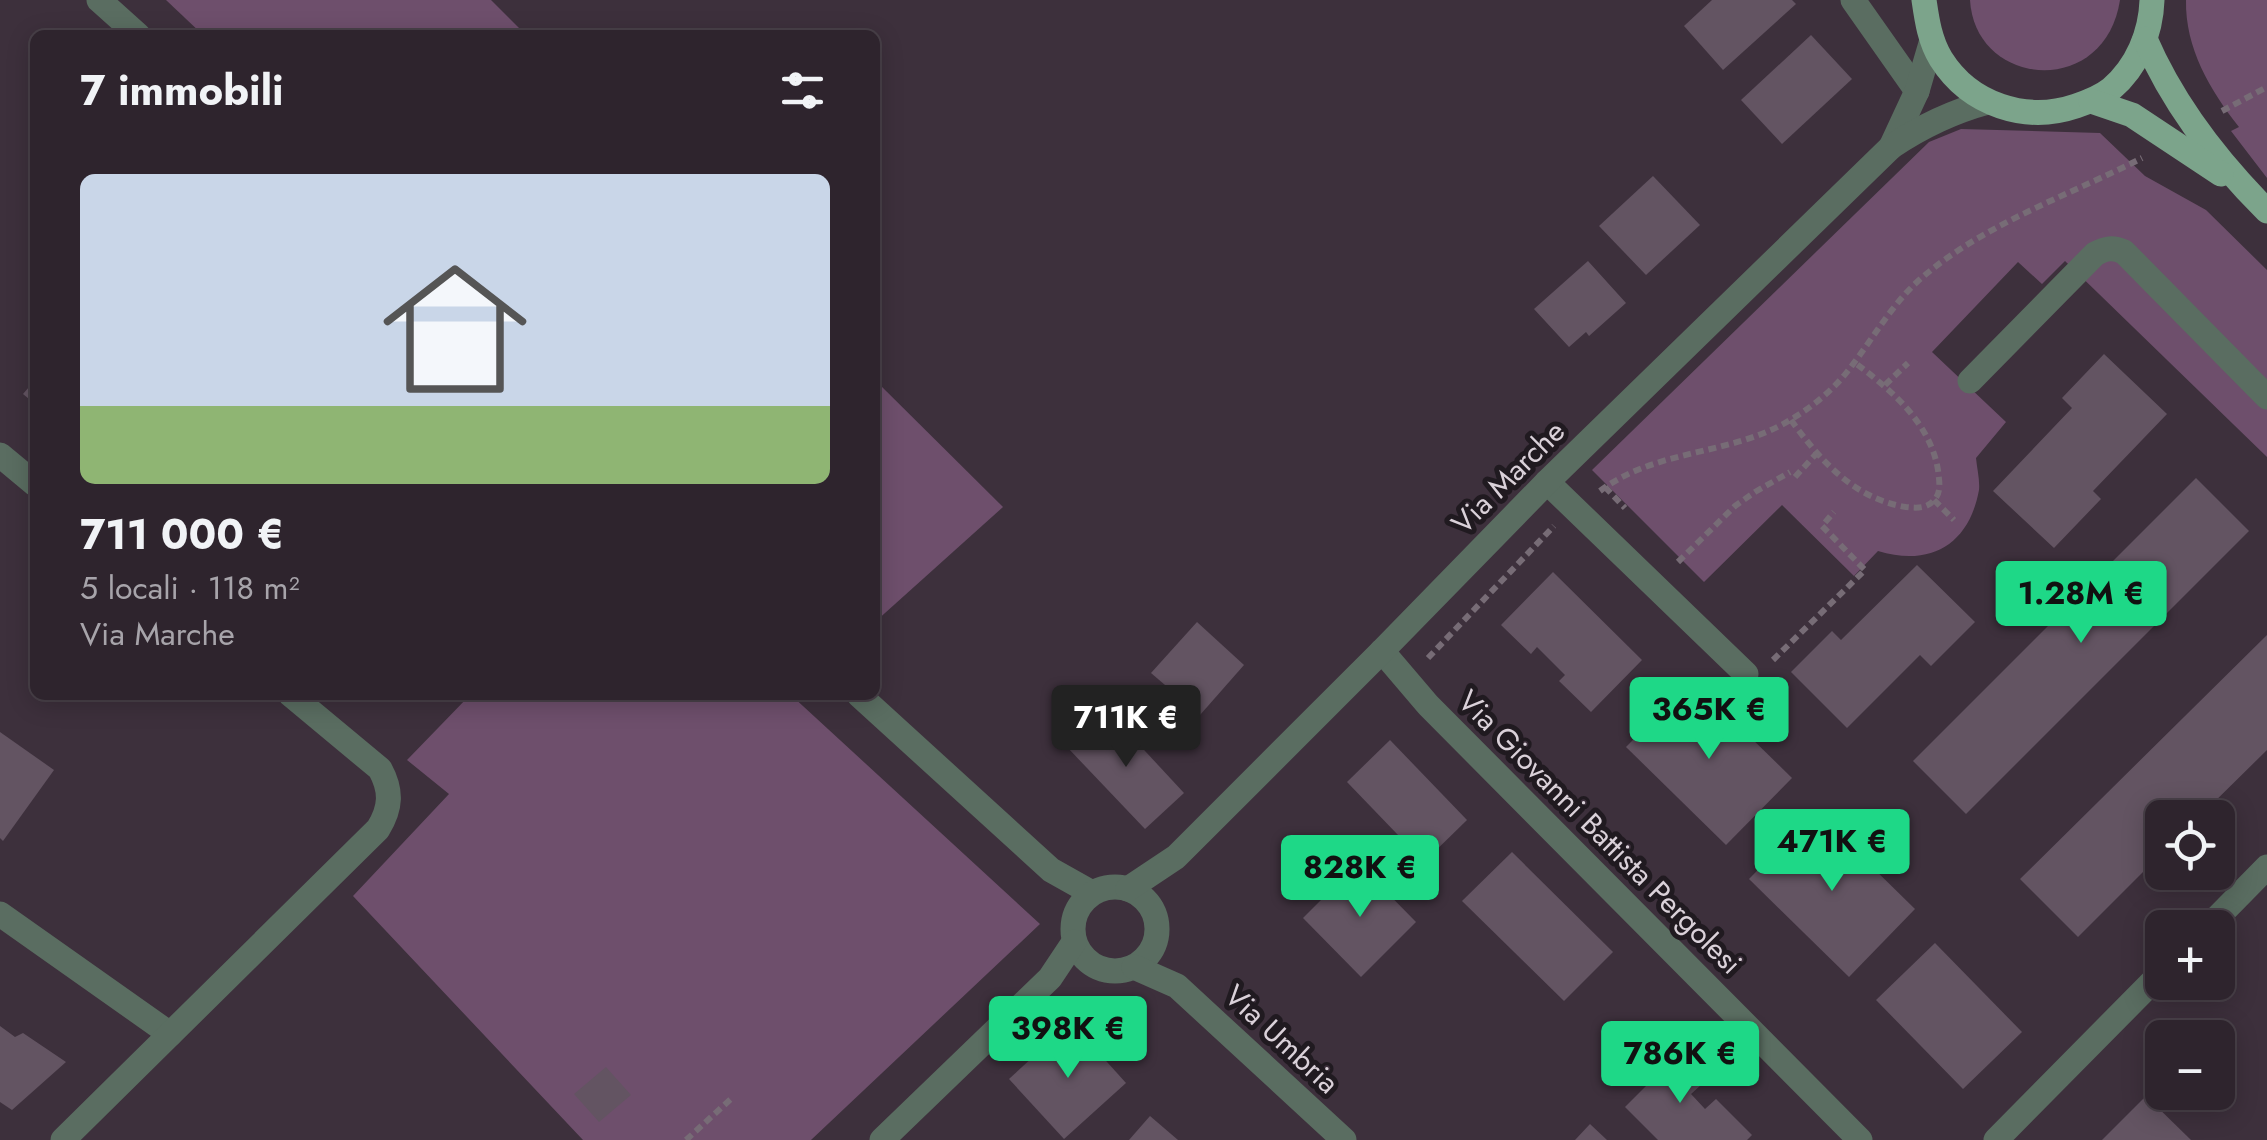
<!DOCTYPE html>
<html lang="it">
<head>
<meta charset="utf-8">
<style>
  :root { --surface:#2e242d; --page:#3a3039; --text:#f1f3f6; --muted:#a7a4aa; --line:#494149; --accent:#1ed887 }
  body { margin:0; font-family:Jost,sans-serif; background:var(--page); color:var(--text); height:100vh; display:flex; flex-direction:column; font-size:38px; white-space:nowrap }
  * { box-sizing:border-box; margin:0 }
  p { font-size:32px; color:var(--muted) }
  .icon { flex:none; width:55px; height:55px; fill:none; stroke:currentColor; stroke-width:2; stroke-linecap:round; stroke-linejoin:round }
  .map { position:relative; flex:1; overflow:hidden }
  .details { position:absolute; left:30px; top:30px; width:850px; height:670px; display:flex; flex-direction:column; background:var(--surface); border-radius:15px; box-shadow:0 5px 25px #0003,0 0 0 2px var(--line) }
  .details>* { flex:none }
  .controls { position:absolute; left:2145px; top:800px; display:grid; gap:20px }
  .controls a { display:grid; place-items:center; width:90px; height:90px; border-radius:15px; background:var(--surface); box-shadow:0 5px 25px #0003,0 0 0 2px var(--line); font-size:50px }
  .price { position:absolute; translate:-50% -85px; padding:0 22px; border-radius:10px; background:var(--accent); color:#111; font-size:32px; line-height:65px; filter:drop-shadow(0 2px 5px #0008) }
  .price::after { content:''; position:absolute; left:50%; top:60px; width:30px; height:22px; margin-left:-15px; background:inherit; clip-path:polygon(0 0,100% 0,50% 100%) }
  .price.on { background:#222; color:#fff }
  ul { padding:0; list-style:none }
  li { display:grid; align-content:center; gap:20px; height:530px; padding:0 50px }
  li+li { border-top:2px solid var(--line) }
  li span { display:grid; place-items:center; height:310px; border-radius:15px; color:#555 }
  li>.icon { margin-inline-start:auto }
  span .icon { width:180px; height:180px; fill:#fffc; stroke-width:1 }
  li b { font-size:42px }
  h2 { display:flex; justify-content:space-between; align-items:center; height:120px; padding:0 50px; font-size:42px }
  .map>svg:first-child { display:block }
  .green { fill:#6e4f6c }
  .building { fill:#635462 }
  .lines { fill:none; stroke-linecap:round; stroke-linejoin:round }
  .path { stroke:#776c76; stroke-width:6; stroke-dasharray:8 5; stroke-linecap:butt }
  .minor { stroke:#5a6d61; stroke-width:25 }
  .major { stroke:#7ca48b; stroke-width:25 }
  .labels { text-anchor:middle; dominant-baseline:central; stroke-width:10; stroke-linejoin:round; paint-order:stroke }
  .street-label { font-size:30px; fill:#dad1d9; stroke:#201a20 }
</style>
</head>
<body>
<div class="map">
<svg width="2267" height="1140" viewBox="0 0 2267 1140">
  <rect width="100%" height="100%" fill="#3d303c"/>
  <g class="green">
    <polygon points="166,0 491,0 526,35 203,35"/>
    <path d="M 1970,0 L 2120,0 C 2105,99 1975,88 1970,0 Z"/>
    <path d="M 2186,0 L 2267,0 L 2267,178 L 2231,131 L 2239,127 C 2210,90 2185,48 2186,0 Z"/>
    <path d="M 1961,129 L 2100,133 L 2145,176 L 2206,210 L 2267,270 L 2267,457 L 2065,261 L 2042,284 L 2018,262 L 1932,352 L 2006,422 L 1976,458 C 1977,469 1980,480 1979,490 C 1969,545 1930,567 1878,551 L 1854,576 L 1782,505 L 1704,582 L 1592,470 L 1929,142 Z"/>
    <polygon points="875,380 1003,507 875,622"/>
    <polygon points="470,695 791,695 1040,924 811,1140 583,1140 353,896 449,794 407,760"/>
  </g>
  <g class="building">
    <polygon points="1712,0 1792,0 1796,4 1723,70 1684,26"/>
    <polygon points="1811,35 1852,79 1782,144 1741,100"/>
    <polygon points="1653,176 1700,225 1646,275 1599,226"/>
    <polygon points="1588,261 1626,303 1589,336 1586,332 1569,347 1534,309"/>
    <polygon points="2104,354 2167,414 2093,491 2101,499 2054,548 1993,491 2072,408 2062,398"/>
    <polygon points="35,380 35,404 23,394"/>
    <polygon points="2196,478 2249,531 1966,814 1913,761"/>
    <polygon points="1917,565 1975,622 1931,666 1920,655 1847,728 1791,672 1832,631 1841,640"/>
    <polygon points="1553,572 1642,660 1591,712 1559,681 1565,675 1537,647 1531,654 1501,625"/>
    <polygon points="1197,622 1244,665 1200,715 1151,673"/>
    <polygon points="2267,635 2267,750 2198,818 2162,818 2162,853 2078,937 2020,879"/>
    <polygon points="1692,680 1792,778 1726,845 1626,747"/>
    <polygon points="1107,710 1184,793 1145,829 1067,747"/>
    <polygon points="0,732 54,770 3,841 0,838"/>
    <polygon points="1390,740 1467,820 1424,862 1347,782"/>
    <polygon points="1815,811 1915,909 1849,977 1749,879"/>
    <polygon points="1512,852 1613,952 1564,1001 1462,901"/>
    <polygon points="1358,863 1416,922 1361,977 1303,918"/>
    <polygon points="1935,943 2022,1032 1963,1089 1876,1000"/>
    <polygon points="1071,1022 1126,1083 1064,1139 1009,1079"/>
    <polygon points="0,1026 15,1037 23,1033 66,1062 12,1110 0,1102"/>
    <polygon points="1665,1048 1701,1085 1691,1094 1705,1109 1716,1099 1752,1135 1747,1140 1658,1140 1625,1107 1646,1086 1636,1076"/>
    <polygon points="606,1067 631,1095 599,1122 574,1094"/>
    <polygon points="2146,1096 2191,1140 2102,1140"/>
    <polygon points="1150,1116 1178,1140 1129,1140"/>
    <polygon points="1590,1124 1607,1140 1575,1140"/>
  </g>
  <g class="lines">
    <g class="path">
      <polyline points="2222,111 2267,87"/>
      <polyline points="1885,385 1908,363"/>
      <path d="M 1791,420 C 1820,460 1854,499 1906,507 C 1916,508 1927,509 1934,500 C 1942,492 1939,480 1938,470 C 1930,422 1891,390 1854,362"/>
      <polyline points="1795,477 1816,454"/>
      <polyline points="1605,487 1625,508"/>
      <path d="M 1600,491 C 1657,448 1731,456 1790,420 C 1812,407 1832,391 1847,372 C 1871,342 1889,308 1917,282 C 1980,225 2068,196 2142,158"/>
      <polyline points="1934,500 1954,520"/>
      <polyline points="1678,562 1735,506 1755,492 1790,472"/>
      <polyline points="1428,658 1554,526"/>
      <polyline points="1773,660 1865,570 1822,526 1834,512"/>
      <polyline points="686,1140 732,1098"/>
    </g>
    <g class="minor">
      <polyline points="99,0 138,35"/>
      <polyline points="1853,0 1917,91"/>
      <polyline points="1891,147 1917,91 1932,40"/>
      <path d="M 1970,381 L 2095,254 C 2106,248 2113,247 2124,252 L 2267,397"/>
      <polyline points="0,455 35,484"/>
      <polyline points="1547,482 1746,674"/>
      <polyline points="1382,651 1428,705 1860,1140"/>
      <polyline points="859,695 1051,870 1092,893"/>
      <circle cx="1115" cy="929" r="42"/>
      <path d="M 1128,889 L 1176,857 L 1382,651 L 1547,482 L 1891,147 C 1922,126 1951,112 1988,102"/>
      <polyline points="0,914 170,1034"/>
      <polyline points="2207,928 2267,867"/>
      <polyline points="1134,967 1177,986 1344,1140"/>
      <path d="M 63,1140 L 378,829 C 391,808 392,791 380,769 L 291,695"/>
      <polyline points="882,1140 1050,978 1074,942"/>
      <polyline points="1996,1140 2162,972"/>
    </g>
    <g class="major">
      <path d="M 1924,0 C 1927,21 1930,41 1941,59 C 1970,105 2026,123 2076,106 C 2088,102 2101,97 2111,89 C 2137,67 2151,33 2152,0"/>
      <path d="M 2145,39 C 2173,104 2217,161 2267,211"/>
      <polyline points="2091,101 2132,115 2221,174"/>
    </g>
  </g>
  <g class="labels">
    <g class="street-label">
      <text transform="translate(1508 477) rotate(-45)">Via Marche</text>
      <text transform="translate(1600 832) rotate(45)">Via Giovanni Battista Pergolesi</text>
      <text transform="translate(1282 1039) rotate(43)">Via Umbria</text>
    </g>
  </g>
</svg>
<div class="controls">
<a><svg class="icon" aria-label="locate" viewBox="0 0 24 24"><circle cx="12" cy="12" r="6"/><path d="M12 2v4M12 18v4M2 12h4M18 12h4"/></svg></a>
<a>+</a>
<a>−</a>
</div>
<b class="price" style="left:2081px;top:646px">1.28M €</b>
<b class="price" style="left:1709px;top:762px">365K €</b>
<b class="price on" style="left:1126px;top:770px">711K €</b>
<b class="price" style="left:1832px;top:894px">471K €</b>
<b class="price" style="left:1360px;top:920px">828K €</b>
<b class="price" style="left:1068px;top:1081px">398K €</b>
<b class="price" style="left:1680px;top:1106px">786K €</b>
<section class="details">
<h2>7 immobili<svg class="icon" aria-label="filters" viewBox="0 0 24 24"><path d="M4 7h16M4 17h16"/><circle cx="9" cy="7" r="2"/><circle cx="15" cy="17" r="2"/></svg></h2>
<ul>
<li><span style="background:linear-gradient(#c9d6e8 75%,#8fb573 0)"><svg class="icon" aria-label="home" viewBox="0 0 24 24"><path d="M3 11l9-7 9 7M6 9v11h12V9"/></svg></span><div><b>711 000 €</b><p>5 locali · 118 m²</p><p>Via Marche</p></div></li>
</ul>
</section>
</div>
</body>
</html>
